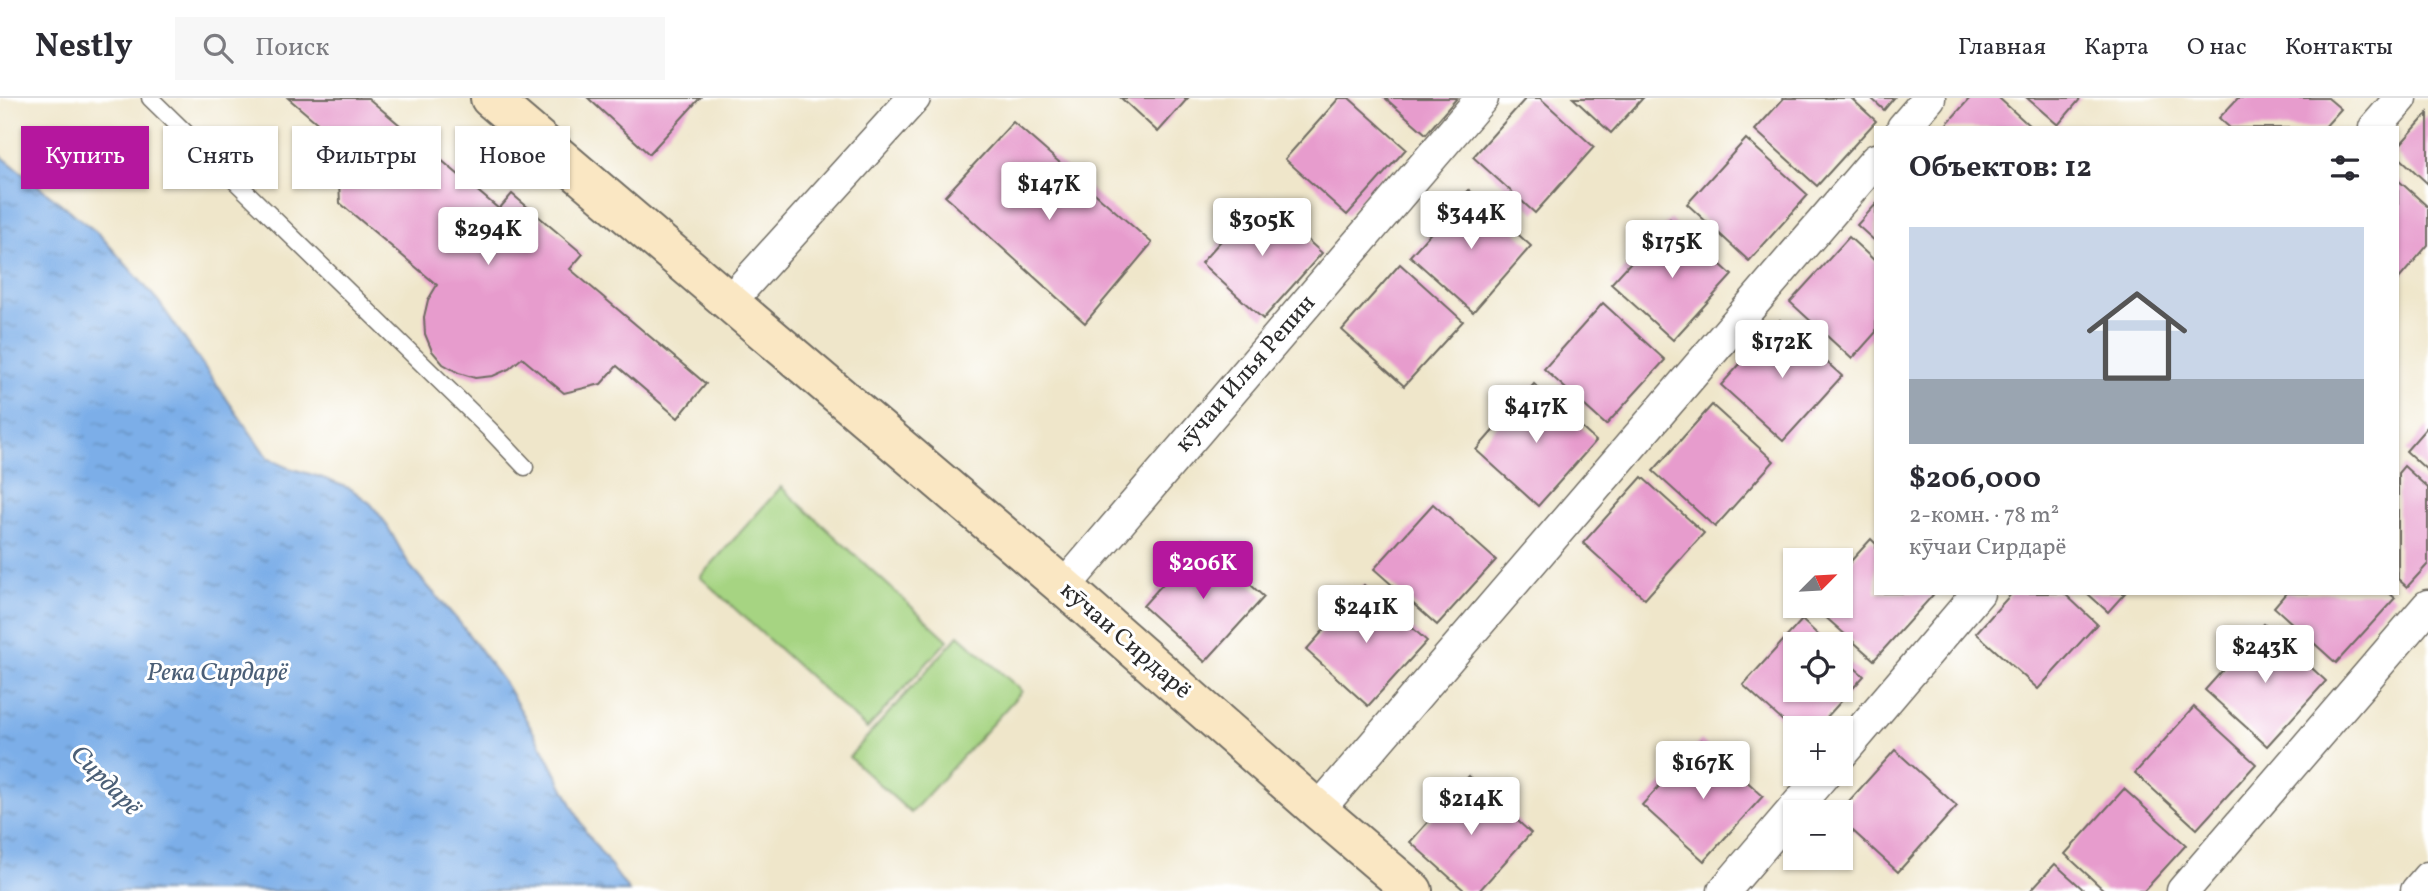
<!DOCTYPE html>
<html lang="ru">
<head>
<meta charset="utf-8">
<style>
  :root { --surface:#fff; --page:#f7f7f7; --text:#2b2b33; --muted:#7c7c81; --line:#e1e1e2; --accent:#b5179e }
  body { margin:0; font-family:Vollkorn,serif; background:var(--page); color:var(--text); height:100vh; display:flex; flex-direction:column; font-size:26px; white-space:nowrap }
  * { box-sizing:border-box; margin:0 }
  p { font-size:23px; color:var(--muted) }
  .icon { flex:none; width:38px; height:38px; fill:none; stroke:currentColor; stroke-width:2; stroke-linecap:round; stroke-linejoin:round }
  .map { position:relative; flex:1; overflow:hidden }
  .side { position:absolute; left:1874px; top:28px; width:525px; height:469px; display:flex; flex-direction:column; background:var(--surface); border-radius:0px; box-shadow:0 2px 5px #0004 }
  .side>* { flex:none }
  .guide { position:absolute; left:21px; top:28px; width:665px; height:63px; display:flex; gap:14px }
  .needle { width:46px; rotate:66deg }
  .controls { position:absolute; left:1783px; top:450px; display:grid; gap:14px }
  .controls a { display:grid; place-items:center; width:70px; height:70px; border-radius:0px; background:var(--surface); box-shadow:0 2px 5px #0004; font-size:35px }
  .price { position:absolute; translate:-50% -60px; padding:0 16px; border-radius:7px; background:#fff; color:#222; font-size:23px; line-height:46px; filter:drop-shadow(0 2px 4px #0008) }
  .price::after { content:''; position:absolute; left:50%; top:42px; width:21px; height:16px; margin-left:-10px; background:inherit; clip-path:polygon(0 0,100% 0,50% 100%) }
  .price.selected { background:var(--accent); color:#fff }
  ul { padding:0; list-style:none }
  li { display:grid; align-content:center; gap:14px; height:371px; padding:0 35px }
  li span { display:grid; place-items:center; height:217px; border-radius:0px; color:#555 }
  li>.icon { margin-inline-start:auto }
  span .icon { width:126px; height:126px; fill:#fffc; stroke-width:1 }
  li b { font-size:30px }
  h2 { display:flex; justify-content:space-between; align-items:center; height:84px; padding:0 35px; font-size:30px }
  .chip { padding:0 24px; border-radius:0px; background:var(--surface); box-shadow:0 2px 5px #0004; font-size:24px; line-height:63px }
  .chip.selected { background:var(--accent); color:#fff }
  header { display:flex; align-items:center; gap:42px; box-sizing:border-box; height:98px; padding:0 35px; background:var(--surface); border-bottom:2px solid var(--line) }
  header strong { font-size:33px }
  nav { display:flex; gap:38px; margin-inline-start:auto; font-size:24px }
  .search { width:490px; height:63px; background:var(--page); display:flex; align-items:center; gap:18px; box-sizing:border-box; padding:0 24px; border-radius:0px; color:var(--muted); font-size:26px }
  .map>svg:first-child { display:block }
  .pitch { fill:#a6d482; stroke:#688056; stroke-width:2 }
  .water { fill:url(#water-ripples); stroke:#536c8a; stroke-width:2 }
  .building { fill:#e79ccd }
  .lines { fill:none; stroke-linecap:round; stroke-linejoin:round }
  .lane-casing { stroke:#706c63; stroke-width:19 }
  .street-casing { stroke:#706c63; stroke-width:35 }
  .secondary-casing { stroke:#706c63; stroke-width:42 }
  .lane { stroke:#fff; stroke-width:16 }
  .street { stroke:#fff; stroke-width:32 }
  .secondary { stroke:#fae7c3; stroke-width:38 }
  .labels { text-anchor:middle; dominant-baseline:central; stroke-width:6; stroke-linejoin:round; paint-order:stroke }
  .street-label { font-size:24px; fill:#2b2b2b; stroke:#fff }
  .water-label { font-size:26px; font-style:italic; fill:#4b5f77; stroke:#fff }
</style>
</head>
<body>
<header>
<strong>Nestly</strong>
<div class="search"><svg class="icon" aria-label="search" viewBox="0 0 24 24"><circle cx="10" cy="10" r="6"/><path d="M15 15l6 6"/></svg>Поиск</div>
<nav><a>Главная</a><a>Карта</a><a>О нас</a><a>Контакты</a></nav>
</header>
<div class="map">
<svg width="2428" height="793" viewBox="0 0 2428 793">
  <defs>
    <pattern id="water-ripples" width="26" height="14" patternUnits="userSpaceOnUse" patternTransform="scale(1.75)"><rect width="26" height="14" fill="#7baee8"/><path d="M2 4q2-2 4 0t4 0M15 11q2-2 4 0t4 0" fill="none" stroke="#658ebc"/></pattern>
  </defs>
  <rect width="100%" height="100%" fill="#fff"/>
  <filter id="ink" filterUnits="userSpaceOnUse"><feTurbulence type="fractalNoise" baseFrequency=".0143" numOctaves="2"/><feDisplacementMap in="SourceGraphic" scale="14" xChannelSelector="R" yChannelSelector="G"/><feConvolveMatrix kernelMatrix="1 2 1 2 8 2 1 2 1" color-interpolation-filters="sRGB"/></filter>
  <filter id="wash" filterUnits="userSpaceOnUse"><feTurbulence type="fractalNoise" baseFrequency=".00686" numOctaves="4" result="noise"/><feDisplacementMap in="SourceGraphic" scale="28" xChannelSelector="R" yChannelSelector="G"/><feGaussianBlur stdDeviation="1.57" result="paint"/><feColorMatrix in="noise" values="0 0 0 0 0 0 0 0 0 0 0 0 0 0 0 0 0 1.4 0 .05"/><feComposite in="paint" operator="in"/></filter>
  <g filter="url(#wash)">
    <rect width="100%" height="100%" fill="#efe6ca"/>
    <g class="pitch">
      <polygon points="781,389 948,542 867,631 700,479"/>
      <polygon points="959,537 1022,593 911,715 849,659"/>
    </g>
    <polygon class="water" points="0,57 100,137 159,204 268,360 286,369 320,379 351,391 371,406 385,424 410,468 460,525 506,587 545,654 586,734 629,793 0,793"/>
    <g id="blocks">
      <g class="building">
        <polygon points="288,0 368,0 499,111 512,96 583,156 570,171 706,286 678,320 617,268 601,286 564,295 522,260 509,271 493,278 475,280 459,275 443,266 432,253 425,236 424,219 428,202 437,187 340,105 338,63 344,55 324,38 328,34"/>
        <polygon points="588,0 700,0 649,56"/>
        <polygon points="1121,0 1188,0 1158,34"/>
        <polygon points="1339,0 1349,0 1406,51 1347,117 1285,61"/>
        <polygon points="1385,0 1457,0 1426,36"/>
        <polygon points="1526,0 1540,0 1594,49 1535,115 1473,59"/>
        <polygon points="1573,0 1643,0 1611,35"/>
        <polygon points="1784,0 1851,0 1876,23 1817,88 1755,32"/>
        <polygon points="1871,0 1894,0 1884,12"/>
        <polygon points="1970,0 1999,0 2032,30 1943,30"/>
        <polygon points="2027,0 2081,0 2058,27"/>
        <polygon points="2238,0 2328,0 2341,11 2324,30 2230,30 2219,20"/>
        <polygon points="2428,15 2428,86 2398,58 2398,49"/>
        <polygon points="1013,24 1152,145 1085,225 945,98"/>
        <polygon points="1746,41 1808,97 1749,163 1687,106"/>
        <polygon points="2398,82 2428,109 2428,147 2398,182"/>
        <polygon points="1469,92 1531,148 1473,214 1410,158"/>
        <polygon points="1260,99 1322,155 1263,221 1201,165"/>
        <polygon points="1876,106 1876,144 1857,127"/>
        <polygon points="1670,121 1732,177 1673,242 1611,186"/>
        <polygon points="1849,139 1876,164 1876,234 1852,261 1790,204"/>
        <polygon points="1400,166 1463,223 1404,288 1342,232"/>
        <polygon points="1603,205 1665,262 1606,327 1544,271"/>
        <polygon points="1780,222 1842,278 1783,343 1721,287"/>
        <polygon points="1534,286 1596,343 1538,408 1476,352"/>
        <polygon points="1712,307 1774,363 1715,429 1653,373"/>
        <polygon points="2428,328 2428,373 2406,353"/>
        <polygon points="2404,368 2428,390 2428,466 2407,489 2398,481 2398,375"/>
        <polygon points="1642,379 1704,435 1645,501 1583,445"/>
        <polygon points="1433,406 1496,462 1437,527 1374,471"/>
        <polygon points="1871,441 1876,446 1876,495 1930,495 1933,497 1874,562 1813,508 1841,508 1841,474"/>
        <polygon points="1202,442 1264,499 1205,564 1143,508"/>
        <polygon points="1364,487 1427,543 1368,608 1306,552"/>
        <polygon points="2012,495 2064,495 2097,526 2038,591 1976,535"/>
        <polygon points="2087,495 2125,495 2108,514"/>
        <polygon points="2286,495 2389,495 2395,500 2336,565 2274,509"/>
        <polygon points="1802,522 1828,546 1796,546 1796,592 1841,592 1841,558 1864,578 1817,630 1796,630 1796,635 1743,587"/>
        <polygon points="2264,526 2326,583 2267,648 2205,592"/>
        <polygon points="2194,609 2256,666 2197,731 2135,675"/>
        <polygon points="1701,642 1763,698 1704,763 1642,707"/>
        <polygon points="1895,652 1957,708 1898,774 1841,722 1841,714 1839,714"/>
        <polygon points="1469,678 1531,735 1479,793 1465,793 1410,744"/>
        <polygon points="2124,691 2186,747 2144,793 2105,793 2065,756"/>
        <polygon points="2055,766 2085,793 2030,793"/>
      </g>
    </g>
  </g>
  <g filter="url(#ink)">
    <use href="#blocks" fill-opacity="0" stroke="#706c63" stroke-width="2"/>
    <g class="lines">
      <g class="lane-casing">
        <polyline id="lane" points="150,0 490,332 525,369"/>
      </g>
      <g class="street-casing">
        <g id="street">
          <polyline points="1903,30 1929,0"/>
          <polyline points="2375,30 2401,0"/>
          <polyline points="730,203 914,0"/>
          <polyline points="1064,489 1482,0"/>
          <polyline points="1841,656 1978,495"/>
          <polyline points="1318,712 1876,62"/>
          <polyline points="1724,793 1824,676"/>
          <polyline points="2183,793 2428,508"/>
          <polyline points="2417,793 2428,780"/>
        </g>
      </g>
      <g class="secondary-casing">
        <polyline id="secondary" points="490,0 1064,489 1318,712 1413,793"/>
      </g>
      <use href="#lane" class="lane"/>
      <use href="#street" class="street"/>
      <use href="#secondary" class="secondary"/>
    </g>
  </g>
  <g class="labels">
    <g class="street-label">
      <text transform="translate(1246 276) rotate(-49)">кӯчаи Илья Репин</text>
      <text transform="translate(1125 543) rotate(41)">кӯчаи Сирдарё</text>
    </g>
    <g class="water-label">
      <text x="217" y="575">Река Сирдарё</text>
      <text transform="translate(105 683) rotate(45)">Сирдарё</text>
    </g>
  </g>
</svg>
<div class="controls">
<a><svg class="needle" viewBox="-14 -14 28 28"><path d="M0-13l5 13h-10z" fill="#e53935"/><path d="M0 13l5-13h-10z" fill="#7c7c81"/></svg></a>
<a><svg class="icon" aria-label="locate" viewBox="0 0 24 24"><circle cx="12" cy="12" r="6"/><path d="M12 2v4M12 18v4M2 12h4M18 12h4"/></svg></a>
<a>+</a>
<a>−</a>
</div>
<b class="price" style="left:1049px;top:124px">$147K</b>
<b class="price" style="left:1471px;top:153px">$344K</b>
<b class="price" style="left:1262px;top:160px">$305K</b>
<b class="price" style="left:488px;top:169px">$294K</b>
<b class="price" style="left:1672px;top:182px">$175K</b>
<b class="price" style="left:1782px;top:282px">$172K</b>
<b class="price" style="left:1536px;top:347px">$417K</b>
<b class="price selected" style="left:1203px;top:503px">$206K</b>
<b class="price" style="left:1366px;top:547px">$241K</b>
<b class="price" style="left:2265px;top:587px">$243K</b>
<b class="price" style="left:1703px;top:703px">$167K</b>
<b class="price" style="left:1471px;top:739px">$214K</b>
<div class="guide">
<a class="chip selected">Купить</a>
<a class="chip">Снять</a>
<a class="chip">Фильтры</a>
<a class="chip">Новое</a>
</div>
<section class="side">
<h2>Объектов: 12<svg class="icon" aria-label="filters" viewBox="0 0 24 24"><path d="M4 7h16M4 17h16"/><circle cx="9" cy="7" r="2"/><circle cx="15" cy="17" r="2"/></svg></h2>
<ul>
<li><span style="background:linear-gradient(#c9d6e8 70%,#9aa5b1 0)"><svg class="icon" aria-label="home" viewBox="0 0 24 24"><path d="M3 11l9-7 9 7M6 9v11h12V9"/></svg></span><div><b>$206,000</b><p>2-комн. · 78 m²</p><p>кӯчаи Сирдарё</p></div></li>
</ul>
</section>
</div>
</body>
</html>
